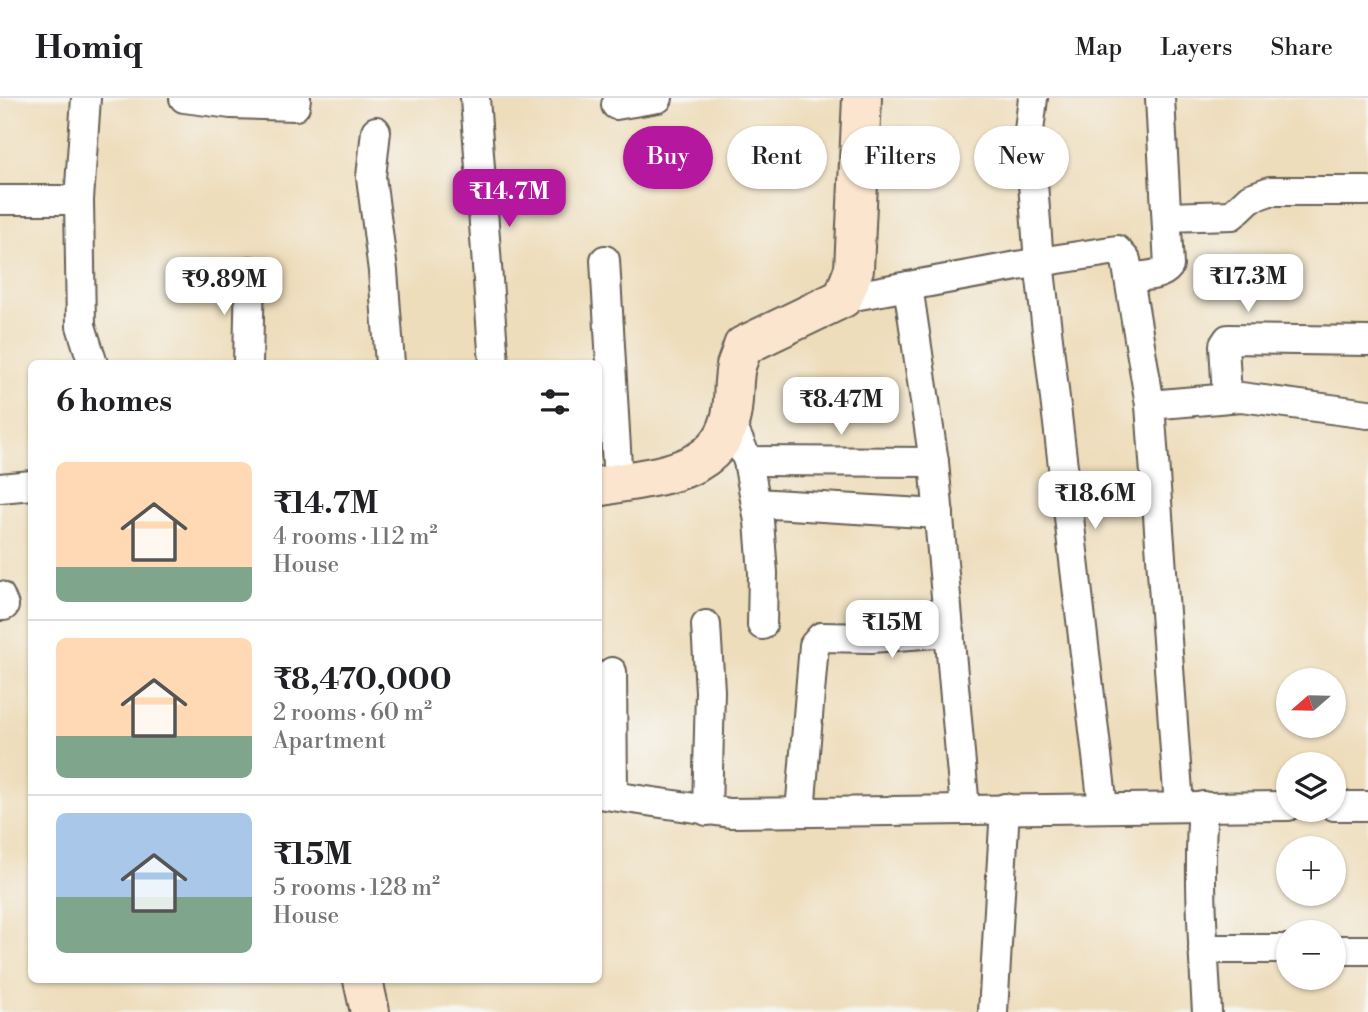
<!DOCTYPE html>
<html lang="en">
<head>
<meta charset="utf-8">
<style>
  :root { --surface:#fff; --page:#f2f2f2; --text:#202124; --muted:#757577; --line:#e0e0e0; --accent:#b5179e }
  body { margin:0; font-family:"Libre Bodoni",serif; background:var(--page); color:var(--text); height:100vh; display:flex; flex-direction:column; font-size:26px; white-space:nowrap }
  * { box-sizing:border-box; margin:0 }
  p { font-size:23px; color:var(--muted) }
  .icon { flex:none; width:38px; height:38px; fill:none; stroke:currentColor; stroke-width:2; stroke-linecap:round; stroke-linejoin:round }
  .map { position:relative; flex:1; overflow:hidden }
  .drawer { position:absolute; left:28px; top:262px; width:574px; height:623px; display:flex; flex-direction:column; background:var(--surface); border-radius:10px; box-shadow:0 2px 5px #0004 }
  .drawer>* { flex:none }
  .banner { position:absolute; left:623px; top:28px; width:639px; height:63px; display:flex; gap:14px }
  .needle { width:46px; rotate:250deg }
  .controls { position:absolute; left:1276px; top:570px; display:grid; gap:14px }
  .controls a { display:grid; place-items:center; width:70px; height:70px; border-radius:50%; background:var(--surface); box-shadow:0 2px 5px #0004; font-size:35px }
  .price { position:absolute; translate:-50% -60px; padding:0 16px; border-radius:14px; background:#fff; color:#222; font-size:23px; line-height:46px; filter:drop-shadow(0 2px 4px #0008) }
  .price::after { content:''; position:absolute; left:50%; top:42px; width:21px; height:16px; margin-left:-10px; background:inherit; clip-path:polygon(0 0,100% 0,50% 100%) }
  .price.current { background:var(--accent); color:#fff }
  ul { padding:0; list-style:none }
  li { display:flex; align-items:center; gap:21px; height:175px; padding:0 28px }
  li+li { border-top:2px solid var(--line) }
  li span { display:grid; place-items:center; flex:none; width:196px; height:140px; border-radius:10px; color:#555 }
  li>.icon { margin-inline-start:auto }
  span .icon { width:84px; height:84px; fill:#fffc; stroke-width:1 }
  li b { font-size:30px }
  h2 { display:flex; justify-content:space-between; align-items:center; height:84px; padding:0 28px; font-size:30px }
  .tag { padding:0 24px; border-radius:32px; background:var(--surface); box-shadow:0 2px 5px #0004; font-size:24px; line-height:63px }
  .tag.current { background:var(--accent); color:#fff }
  header { display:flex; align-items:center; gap:42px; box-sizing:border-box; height:98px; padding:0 35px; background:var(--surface); border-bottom:2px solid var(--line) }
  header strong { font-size:33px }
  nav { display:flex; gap:38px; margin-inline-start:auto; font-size:24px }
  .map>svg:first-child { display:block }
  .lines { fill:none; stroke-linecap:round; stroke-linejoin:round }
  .street-casing { stroke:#666054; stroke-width:32 }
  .secondary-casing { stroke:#666054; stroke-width:42 }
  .street { stroke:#fff; stroke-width:28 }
  .secondary { stroke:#fbe5cf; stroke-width:38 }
</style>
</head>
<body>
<header>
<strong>Homiq</strong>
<nav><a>Map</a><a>Layers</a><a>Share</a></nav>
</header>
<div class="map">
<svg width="1368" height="914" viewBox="0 0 1368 914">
  <rect width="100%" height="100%" fill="#f6f6f2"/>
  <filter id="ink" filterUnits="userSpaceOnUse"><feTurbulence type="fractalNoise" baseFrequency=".0143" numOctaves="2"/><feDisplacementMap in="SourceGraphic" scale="14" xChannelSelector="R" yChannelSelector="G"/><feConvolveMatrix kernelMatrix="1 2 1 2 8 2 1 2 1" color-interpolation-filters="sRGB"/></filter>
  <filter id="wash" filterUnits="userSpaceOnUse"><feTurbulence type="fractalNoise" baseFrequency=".00686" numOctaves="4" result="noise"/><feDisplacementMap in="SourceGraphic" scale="28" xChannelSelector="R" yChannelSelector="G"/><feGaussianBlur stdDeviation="1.57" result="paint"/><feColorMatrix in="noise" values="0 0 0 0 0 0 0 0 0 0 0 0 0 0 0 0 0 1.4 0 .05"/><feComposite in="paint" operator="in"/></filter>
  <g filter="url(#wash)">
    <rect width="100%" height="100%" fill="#edb"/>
  </g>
  <g filter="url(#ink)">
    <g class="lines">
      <g class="street-casing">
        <g id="street">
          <polyline points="86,0 79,102 81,228 93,266"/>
          <polyline points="184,0 231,6 295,8 296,0"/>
          <polyline points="475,0 494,266"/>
          <polyline points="1033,0 1029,33 1039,164 1103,709"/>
          <polyline points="616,7 658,0"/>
          <polyline points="376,33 371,79 383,173 390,266"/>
          <polyline points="0,102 79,102"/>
          <polyline points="1167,119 1232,117 1250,100 1270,93 1368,93"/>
          <polyline points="605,162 618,385"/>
          <path d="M 1129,179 C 1142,178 1161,179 1169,168 L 1160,0"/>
          <polyline points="908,188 934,364 965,711"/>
          <polyline points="843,200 1039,164 1117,152 1126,162 1150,307"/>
          <polyline points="248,266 250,173"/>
          <polyline points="1227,299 1224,247 1228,241 1368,243"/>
          <polyline points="730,323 748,363 759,423 763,475 762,527"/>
          <polyline points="748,363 934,364"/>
          <polyline points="0,390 32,387"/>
          <polyline points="756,405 939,416"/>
          <polyline points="0,498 4,508 0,508"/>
          <polyline points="706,527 710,593 707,713"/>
          <polyline points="612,574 613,697"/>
          <polyline points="598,696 730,715 1288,708"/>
          <polyline points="1179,708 1150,307 1241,299 1368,316"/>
          <path d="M 1203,708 C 1198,777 1203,845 1207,914"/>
          <polyline points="1334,708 1368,708"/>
          <polyline points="800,714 814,547 821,539 871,540 950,534"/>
          <polyline points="1203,851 1288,851"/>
          <polyline points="1334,852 1368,852"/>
          <polyline points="993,914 1005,710"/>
        </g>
      </g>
      <g class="secondary-casing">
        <g id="secondary">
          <path d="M 598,389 C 645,378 715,380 730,322 C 735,305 732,286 736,268 C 738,262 741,255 743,248 L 843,200 L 854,171 L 862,0"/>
          <polyline points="363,882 370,914"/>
        </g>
      </g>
      <use href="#street" class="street"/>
      <use href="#secondary" class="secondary"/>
    </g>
  </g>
</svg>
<div class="controls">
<a><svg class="needle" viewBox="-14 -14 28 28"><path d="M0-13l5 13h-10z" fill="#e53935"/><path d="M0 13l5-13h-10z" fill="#757577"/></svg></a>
<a><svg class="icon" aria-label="layers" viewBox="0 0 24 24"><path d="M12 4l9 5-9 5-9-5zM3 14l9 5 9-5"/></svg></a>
<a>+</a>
<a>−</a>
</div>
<b class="price current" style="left:509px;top:131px">₹14.7M</b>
<b class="price" style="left:1248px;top:216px">₹17.3M</b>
<b class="price" style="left:224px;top:219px">₹9.89M</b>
<b class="price" style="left:841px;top:339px">₹8.47M</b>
<b class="price" style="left:1095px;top:433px">₹18.6M</b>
<b class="price" style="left:892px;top:562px">₹15M</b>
<div class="banner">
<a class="tag current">Buy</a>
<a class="tag">Rent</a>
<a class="tag">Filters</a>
<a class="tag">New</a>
</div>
<section class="drawer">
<h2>6 homes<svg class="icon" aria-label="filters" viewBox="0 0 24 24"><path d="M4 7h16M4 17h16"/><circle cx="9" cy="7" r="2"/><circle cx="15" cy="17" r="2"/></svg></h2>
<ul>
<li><span style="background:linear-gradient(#ffd9b3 75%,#7fa58c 0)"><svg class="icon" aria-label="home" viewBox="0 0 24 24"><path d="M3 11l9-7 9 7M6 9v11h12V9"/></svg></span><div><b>₹14.7M</b><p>4 rooms · 112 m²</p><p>House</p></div></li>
<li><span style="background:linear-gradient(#ffd9b3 70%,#7fa58c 0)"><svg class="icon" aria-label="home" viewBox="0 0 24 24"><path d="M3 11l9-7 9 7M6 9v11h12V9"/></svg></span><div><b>₹8,470,000</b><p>2 rooms · 60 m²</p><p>Apartment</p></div></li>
<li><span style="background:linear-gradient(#a9c7e8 60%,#7fa58c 0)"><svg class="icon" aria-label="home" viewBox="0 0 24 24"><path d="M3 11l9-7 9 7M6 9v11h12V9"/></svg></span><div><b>₹15M</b><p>5 rooms · 128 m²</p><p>House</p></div></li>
</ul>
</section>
</div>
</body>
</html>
